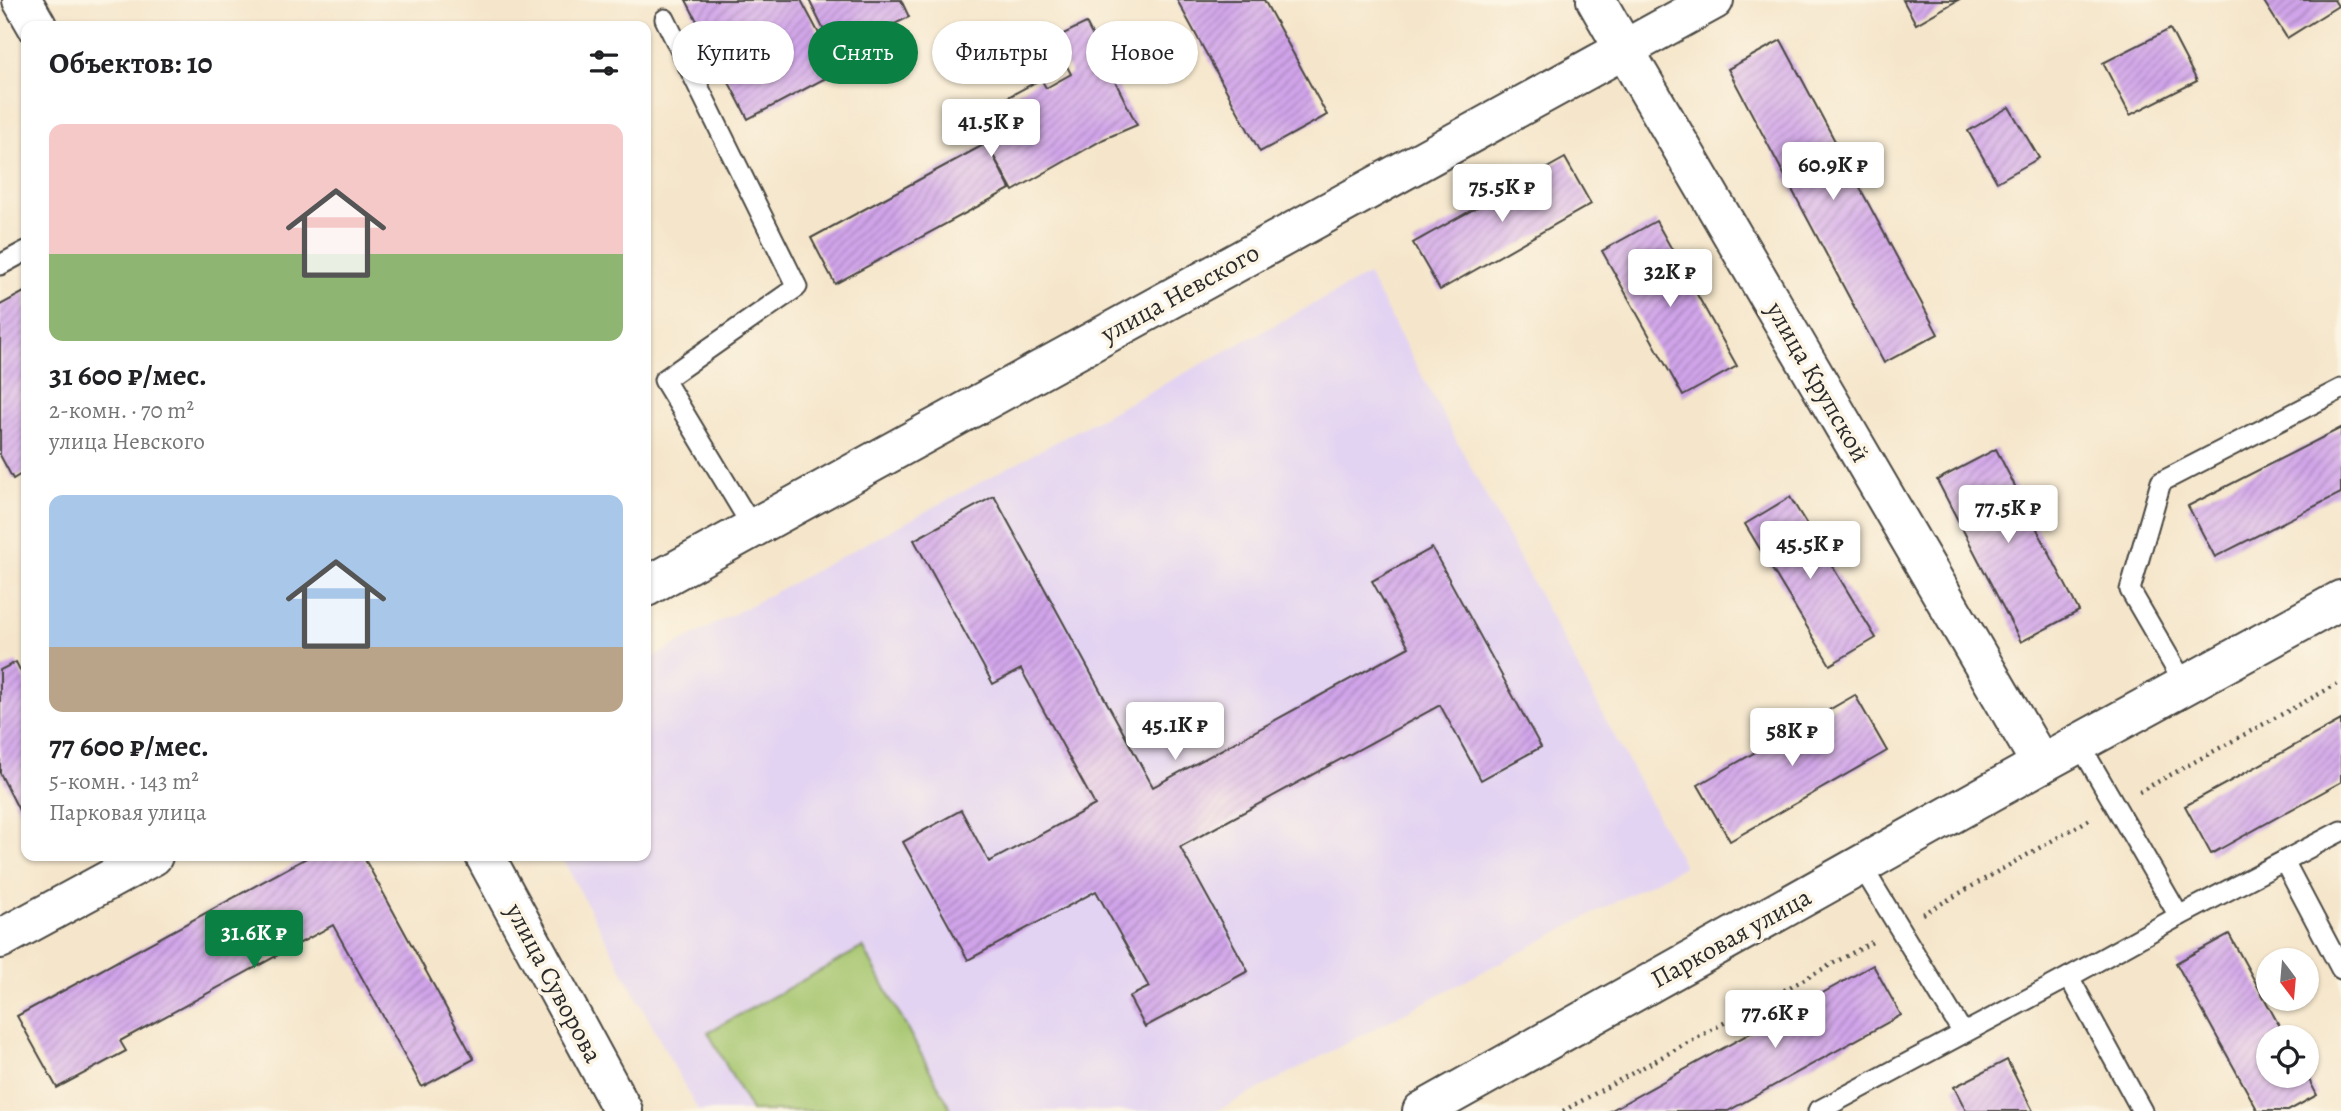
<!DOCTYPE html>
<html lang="ru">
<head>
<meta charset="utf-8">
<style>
  :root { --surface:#fff; --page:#f2f2f2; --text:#202124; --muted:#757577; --accent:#0b8043 }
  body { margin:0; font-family:Alegreya,serif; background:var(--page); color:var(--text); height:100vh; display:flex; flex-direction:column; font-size:26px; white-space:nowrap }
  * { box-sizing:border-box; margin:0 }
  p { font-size:23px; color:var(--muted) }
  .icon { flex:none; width:38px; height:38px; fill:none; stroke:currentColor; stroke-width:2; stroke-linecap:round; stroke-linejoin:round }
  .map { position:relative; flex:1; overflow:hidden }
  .drawer { position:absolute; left:21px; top:21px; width:630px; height:840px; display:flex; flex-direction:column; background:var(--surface); border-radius:14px; box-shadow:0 2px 5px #0004 }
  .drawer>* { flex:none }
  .top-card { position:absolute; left:672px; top:21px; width:665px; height:63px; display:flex; gap:14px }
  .needle { width:46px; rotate:164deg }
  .controls { position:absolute; left:2256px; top:948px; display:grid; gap:14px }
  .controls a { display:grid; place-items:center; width:63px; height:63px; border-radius:50%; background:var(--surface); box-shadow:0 2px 5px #0004; font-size:35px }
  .price { position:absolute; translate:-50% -60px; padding:0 16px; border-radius:7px; background:#fff; color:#222; font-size:23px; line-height:46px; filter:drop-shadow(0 2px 4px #0008) }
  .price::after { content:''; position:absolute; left:50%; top:42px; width:21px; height:16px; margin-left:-10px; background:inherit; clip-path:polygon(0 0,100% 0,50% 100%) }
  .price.active { background:var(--accent); color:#fff }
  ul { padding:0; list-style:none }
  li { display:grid; align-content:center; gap:14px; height:371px; padding:0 28px }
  li span { display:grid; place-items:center; height:217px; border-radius:14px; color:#555 }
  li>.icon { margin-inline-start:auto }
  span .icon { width:126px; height:126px; fill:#fffc; stroke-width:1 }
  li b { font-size:30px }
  h2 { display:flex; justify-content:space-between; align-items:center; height:84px; padding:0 28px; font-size:30px }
  .tag { padding:0 24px; border-radius:32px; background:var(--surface); box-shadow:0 2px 5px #0004; font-size:24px; line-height:63px }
  .tag.active { background:var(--accent); color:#fff }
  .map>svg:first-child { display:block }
  .built { fill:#e3d3f2 }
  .green { fill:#a4c56d; stroke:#68784c; stroke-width:2 }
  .building { fill:url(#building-hatch) }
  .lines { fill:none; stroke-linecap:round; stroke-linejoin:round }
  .service-casing { stroke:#494743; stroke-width:23 }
  .minor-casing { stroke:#494743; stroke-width:42 }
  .tertiary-casing { stroke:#494743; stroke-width:42 }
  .secondary-casing { stroke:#494743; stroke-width:42 }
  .path { stroke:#494743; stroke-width:4.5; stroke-dasharray:2 5; stroke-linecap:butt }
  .service { stroke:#fff; stroke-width:19 }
  .minor { stroke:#fff; stroke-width:38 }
  .tertiary { stroke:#fff; stroke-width:38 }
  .secondary { stroke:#fff; stroke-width:38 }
  .labels { text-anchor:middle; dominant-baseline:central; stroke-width:7; stroke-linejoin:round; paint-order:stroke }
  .street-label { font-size:26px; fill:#2b2b2b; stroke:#fcf5e5 }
</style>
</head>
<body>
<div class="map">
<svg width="2341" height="1111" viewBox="0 0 2341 1111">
  <defs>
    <pattern id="building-hatch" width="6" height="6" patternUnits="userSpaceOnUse" patternTransform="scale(1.75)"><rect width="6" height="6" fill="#d1a4ea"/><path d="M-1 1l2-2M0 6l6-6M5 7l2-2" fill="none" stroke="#aa86be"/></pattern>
  </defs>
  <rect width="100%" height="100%" fill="#fcf5e5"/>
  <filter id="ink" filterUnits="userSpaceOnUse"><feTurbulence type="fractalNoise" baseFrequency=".0143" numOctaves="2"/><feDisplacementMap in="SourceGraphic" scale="14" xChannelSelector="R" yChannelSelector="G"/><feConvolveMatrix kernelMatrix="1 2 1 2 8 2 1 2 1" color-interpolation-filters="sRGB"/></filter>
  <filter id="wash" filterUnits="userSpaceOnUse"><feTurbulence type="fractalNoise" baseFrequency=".00686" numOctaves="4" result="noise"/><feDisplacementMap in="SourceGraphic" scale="28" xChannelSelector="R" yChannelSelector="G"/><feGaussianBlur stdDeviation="1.57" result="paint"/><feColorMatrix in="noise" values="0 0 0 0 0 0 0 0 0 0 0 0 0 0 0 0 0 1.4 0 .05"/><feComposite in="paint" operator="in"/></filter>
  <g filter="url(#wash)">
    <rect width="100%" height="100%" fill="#f5e6cb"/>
    <polygon class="built" points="1368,275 1684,866 1217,1111 698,1111 561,856 646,856 646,661"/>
    <polygon class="green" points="863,947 952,1111 751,1111 708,1032"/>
    <g id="blocks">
      <g class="building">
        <polygon points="686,0 801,0 839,71 748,119"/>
        <polygon points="809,0 901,0 909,17 835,53"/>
        <polygon points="1177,0 1264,0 1327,115 1260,152"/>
        <polygon points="1903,0 1958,0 1916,24"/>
        <polygon points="2263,0 2334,0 2338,6 2287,38"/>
        <polygon points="1086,23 1137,125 1104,139 1013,191 993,155 1010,189 835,284 811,238 987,143 972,117 1041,79 1046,88 1071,74 1053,39"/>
        <polygon points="2170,29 2197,81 2130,115 2103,63"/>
        <polygon points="1781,40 1938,334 1884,363 1728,69"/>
        <polygon points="2009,107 2039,158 1997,182 1968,131"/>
        <polygon points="1565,158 1591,204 1440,290 1413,243"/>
        <polygon points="1656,221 1737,366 1683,396 1602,251"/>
        <polygon points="26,291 26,471 13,479 0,455 0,305"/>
        <polygon points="2341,428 2341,493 2215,557 2188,506"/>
        <polygon points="1996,449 2079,611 2021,642 1937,480"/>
        <polygon points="994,496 1153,787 1409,647 1372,581 1432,548 1541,747 1481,780 1440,705 1180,847 1248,971 1145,1027 1129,997 1149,987 1096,891 968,960 903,842 961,810 989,862 1095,805 1021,669 993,684 914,540"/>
        <polygon points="1790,497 1876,638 1830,665 1745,524"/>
        <polygon points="16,662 26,682 26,824 0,773 0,670"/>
        <polygon points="1855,695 1887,751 1730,841 1698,785"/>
        <polygon points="2341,720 2341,782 2211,854 2185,806"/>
        <polygon points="310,856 363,856 474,1059 422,1087 333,925 120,1041 126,1051 57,1088 17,1016"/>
        <polygon points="2229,934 2286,1038 2268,1038 2268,1076 2307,1076 2317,1095 2288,1111 2258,1111 2176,963"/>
        <polygon points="1873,965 1901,1015 1728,1111 1610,1111"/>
        <polygon points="2007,1060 2033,1111 1966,1111 1954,1087"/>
      </g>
    </g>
  </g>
  <g filter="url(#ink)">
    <use href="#blocks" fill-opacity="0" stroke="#494743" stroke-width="2"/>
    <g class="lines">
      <g class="service-casing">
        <g id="service">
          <polyline points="665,19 797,287 664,380 753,528"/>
          <polyline points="0,265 26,251"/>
          <polyline points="2185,685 2130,590 2161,482 2341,389"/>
          <polyline points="2079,743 2179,916 2069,977 2142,1111"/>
          <polyline points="2284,861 2341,969"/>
          <polyline points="1861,865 1963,1033"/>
          <polyline points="2179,916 2341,831"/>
          <polyline points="1818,1111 2069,977"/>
        </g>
      </g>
      <g class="minor-casing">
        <g id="minor">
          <polyline points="22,0 37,26"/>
          <polyline points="2041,764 2341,600"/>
          <polyline points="485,856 623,1111"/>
        </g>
      </g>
      <g class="tertiary-casing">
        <polyline id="tertiary" points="1596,0 1624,49"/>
      </g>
      <g class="secondary-casing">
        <g id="secondary">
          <polyline points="646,587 1714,0"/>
          <polyline points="0,939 153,856"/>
          <polyline points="1422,1111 2041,764 1624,49"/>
        </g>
      </g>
      <g class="path">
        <polyline points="2139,792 2341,682"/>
        <polyline points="1923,914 2092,818"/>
        <polyline points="1563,1111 1876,940"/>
      </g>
      <use href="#service" class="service"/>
      <use href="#minor" class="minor"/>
      <use href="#tertiary" class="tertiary"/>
      <use href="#secondary" class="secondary"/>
    </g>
  </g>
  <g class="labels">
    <g class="street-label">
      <text transform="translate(1180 293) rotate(-29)">улица Невского</text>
      <text transform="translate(1818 382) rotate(60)">улица Крупской</text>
      <text transform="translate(1731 938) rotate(-29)">Парковая улица</text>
      <text transform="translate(554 983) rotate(62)">улица Суворова</text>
    </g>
  </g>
</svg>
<div class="controls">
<a><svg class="needle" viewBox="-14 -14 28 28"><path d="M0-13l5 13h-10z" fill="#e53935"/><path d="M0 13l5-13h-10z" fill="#757577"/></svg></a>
<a><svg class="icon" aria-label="locate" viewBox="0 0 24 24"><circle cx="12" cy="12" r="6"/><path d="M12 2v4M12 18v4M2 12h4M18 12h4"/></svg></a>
</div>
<b class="price" style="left:991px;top:159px">41.5K ₽</b>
<b class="price" style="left:1833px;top:202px">60.9K ₽</b>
<b class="price" style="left:1502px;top:224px">75.5K ₽</b>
<b class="price" style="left:1670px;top:309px">32K ₽</b>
<b class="price" style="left:2008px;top:545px">77.5K ₽</b>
<b class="price" style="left:1810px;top:581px">45.5K ₽</b>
<b class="price" style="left:1175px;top:762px">45.1K ₽</b>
<b class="price" style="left:1792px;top:768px">58K ₽</b>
<b class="price active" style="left:254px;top:970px">31.6K ₽</b>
<b class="price" style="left:1775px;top:1050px">77.6K ₽</b>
<div class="top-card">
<a class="tag">Купить</a>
<a class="tag active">Снять</a>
<a class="tag">Фильтры</a>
<a class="tag">Новое</a>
</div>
<section class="drawer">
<h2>Объектов: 10<svg class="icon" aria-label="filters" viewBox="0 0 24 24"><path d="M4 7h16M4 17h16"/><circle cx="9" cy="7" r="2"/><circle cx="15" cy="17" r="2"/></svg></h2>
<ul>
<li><span style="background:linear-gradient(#f6c9c9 60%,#8fb573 0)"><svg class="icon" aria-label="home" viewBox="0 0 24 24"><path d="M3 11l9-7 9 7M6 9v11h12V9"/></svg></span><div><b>31 600 ₽/мес.</b><p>2-комн. · 70 m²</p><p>улица Невского</p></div></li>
<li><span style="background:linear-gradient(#a9c7e8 70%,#b9a48a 0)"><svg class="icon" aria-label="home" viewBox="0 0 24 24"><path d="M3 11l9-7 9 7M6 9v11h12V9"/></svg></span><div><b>77 600 ₽/мес.</b><p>5-комн. · 143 m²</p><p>Парковая улица</p></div></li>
</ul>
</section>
</div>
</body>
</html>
